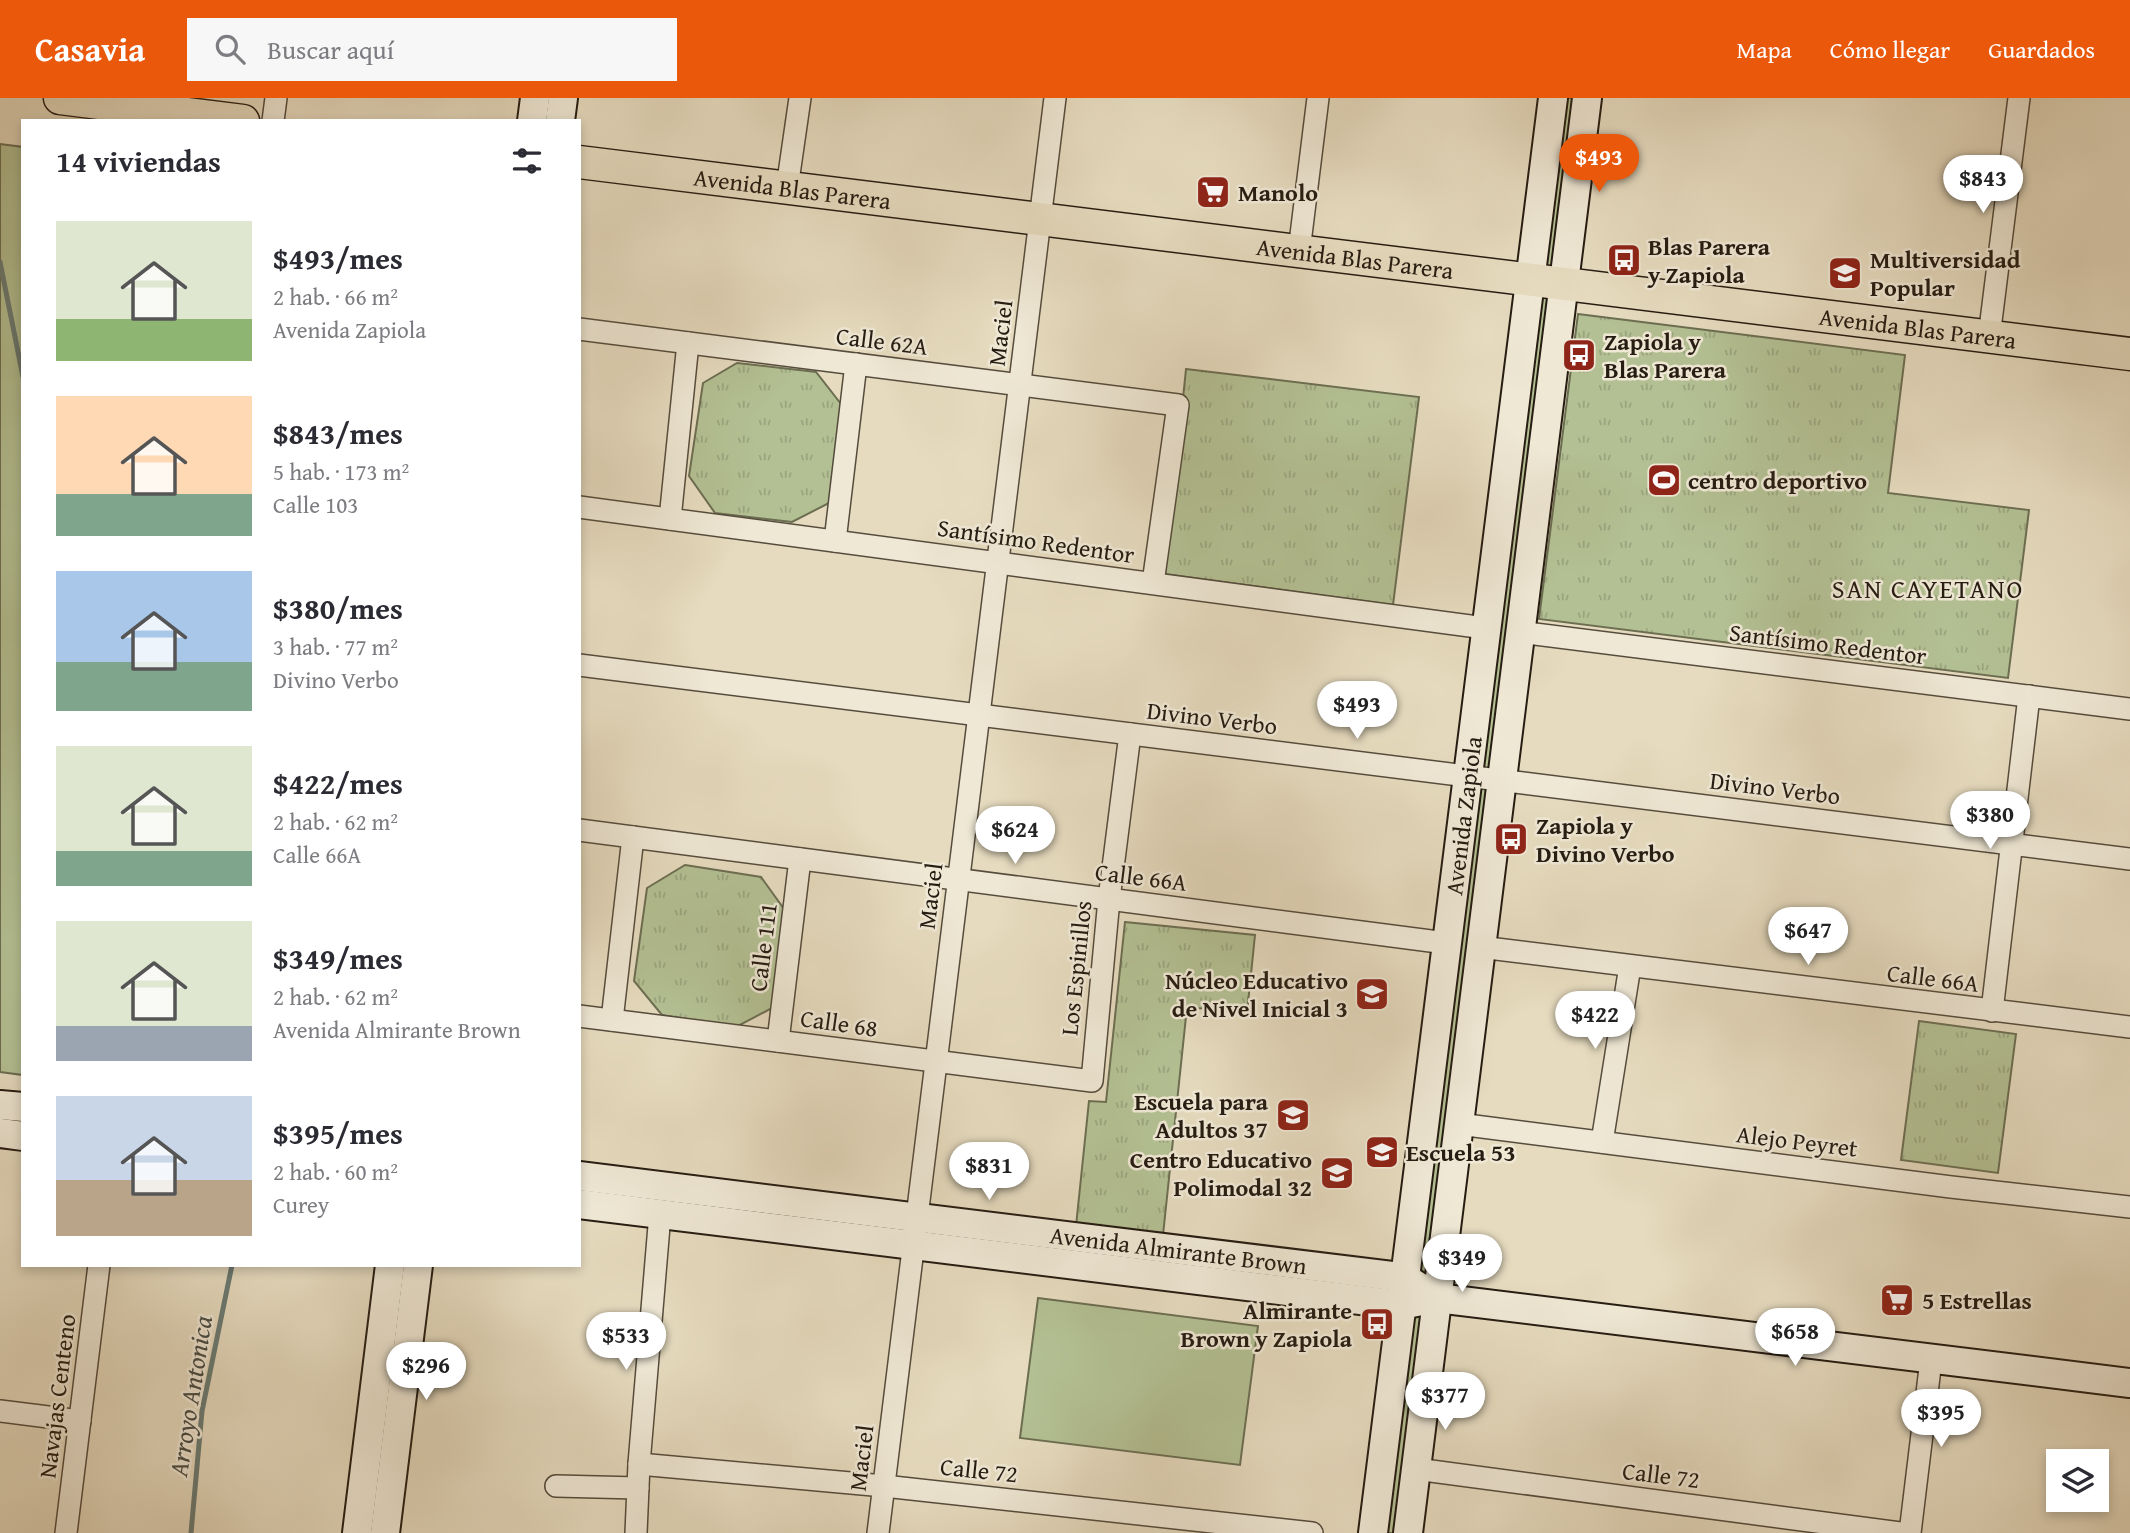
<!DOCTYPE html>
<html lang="es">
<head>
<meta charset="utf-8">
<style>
  :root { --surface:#fff; --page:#f7f7f7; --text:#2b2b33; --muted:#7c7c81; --accent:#ea580c }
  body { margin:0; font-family:"Gentium Book Plus",serif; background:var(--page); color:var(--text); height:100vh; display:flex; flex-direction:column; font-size:26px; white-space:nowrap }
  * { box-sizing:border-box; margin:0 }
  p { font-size:23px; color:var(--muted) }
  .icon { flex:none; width:38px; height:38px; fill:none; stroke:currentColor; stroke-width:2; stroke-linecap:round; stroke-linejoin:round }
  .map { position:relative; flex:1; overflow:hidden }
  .drawer { position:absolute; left:21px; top:21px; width:560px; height:1148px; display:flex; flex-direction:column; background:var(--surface); border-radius:0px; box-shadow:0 4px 10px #0003 }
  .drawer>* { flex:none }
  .buttons { position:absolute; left:2046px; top:1351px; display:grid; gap:14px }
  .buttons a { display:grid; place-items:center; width:63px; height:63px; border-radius:0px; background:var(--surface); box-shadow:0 4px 10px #0003; font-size:35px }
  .price { position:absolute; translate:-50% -60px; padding:0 16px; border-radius:24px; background:#fff; color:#222; font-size:23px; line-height:46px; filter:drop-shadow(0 2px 4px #0008) }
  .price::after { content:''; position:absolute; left:50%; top:42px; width:21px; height:16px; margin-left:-10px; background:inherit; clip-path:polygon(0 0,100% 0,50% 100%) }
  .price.selected { background:var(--accent); color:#fff }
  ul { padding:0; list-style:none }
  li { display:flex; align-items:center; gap:21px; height:175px; padding:0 35px }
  li span { display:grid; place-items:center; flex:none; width:196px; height:140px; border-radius:0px; color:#555 }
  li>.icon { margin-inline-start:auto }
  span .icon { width:84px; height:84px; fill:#fffc; stroke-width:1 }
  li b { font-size:30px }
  h2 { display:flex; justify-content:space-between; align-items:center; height:84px; padding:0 35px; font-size:30px }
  header { display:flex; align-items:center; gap:42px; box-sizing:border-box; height:98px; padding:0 35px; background:var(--accent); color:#fff }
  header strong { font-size:33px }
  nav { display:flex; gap:38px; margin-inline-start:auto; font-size:24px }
  .search { width:490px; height:63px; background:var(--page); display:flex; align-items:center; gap:18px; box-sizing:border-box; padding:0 24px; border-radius:0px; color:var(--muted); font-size:26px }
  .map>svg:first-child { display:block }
  .grass { fill:#b3c093; stroke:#6c6e52; stroke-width:2 }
  .park { fill:url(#park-tufts); stroke:#6c6e52; stroke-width:2 }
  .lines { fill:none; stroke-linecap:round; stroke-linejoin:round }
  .stream { stroke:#6a7b74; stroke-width:5 }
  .minor-casing { stroke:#564c3d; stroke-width:24 }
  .secondary-casing { stroke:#261c12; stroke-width:32 }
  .primary-casing { stroke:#261c12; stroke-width:35 }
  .minor { stroke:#efe8d5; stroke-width:21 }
  .secondary { stroke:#efe8d5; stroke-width:28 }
  .primary { stroke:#e6dbbf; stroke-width:32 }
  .labels { text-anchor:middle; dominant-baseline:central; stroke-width:5; stroke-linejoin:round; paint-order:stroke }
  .street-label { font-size:24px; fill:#261c12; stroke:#efe8d5 }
  .poi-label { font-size:24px; font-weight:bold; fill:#261c12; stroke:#efe8d5; text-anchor:start }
  .neighbourhood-label { font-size:26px; letter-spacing:2px; fill:#261c12; stroke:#efe8d5 }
  .water-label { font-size:26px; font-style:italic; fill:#484b43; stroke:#efe8d5 }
</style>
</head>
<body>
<header>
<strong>Casavia</strong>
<div class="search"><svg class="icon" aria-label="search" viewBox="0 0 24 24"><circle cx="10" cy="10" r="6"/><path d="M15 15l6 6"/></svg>Buscar aquí</div>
<nav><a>Mapa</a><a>Cómo llegar</a><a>Guardados</a></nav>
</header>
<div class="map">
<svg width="2130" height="1435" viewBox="0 0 2130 1435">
  <defs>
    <pattern id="park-tufts" width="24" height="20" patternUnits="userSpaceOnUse" patternTransform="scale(1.75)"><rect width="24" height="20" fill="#b3c093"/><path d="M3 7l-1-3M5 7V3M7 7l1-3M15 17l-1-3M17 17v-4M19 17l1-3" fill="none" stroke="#9aa47e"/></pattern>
  </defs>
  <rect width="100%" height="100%" fill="#e6dbbf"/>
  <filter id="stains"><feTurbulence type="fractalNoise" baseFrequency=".00286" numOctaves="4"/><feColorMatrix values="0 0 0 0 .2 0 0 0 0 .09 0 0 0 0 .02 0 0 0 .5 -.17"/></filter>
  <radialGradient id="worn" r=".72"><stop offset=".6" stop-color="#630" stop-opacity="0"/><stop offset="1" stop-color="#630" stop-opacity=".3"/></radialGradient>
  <g class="grass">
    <polygon points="1561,0 1576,0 1397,1435 1380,1435"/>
    <polygon points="0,46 23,49 23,977 0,974"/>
    <polygon points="1038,1200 1258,1228 1240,1367 1020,1340"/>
  </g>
  <g class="park">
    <polygon points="1578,216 1905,257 1888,395 2029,412 2008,580 1539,521"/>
    <polygon points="737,265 816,274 841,306 829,405 792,424 715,415 689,378 703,285"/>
    <polygon points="1186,271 1419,299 1393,507 1165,476"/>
    <polygon points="685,767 761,779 784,811 772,910 736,929 662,917 634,883 647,790"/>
    <polygon points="1125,824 1255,837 1247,915 1187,909 1163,1137 1076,1128 1089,1003 1106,1004"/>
    <polygon points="1919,923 2016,936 1998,1075 1901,1062"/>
  </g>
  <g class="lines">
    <g class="stream">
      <polyline points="0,164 23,279"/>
      <polyline points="191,1435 202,1313 232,1167"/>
    </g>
    <g class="minor-casing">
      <g id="minor">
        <polyline points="273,23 276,0"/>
        <polyline points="787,90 800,0"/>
        <polyline points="1299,153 1318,0"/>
        <polyline points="579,231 1178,307 1153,485"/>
        <polyline points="1989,239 2019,0"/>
        <polyline points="579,409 1485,530"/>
        <polyline points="670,421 688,245"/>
        <polyline points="835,443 856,266"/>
        <polyline points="1519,534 2130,611"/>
        <polyline points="579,567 2130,761"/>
        <polyline points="579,732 1446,845"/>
        <polyline points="1480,849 2130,929"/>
        <polyline points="1992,913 2029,598"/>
        <polyline points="579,918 1092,983 1109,801 1130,636"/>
        <polyline points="612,922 633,739"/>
        <polyline points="778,943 800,761"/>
        <polyline points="1459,1026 1951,1089 2130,1109"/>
        <polyline points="1602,1044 1630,868"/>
        <polyline points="0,1313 80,1323"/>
        <polyline points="639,1366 884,1388 1312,1435"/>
        <polyline points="1416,1371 1900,1435"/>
        <polyline points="556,1388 638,1390"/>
        <polyline points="66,1435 99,1167"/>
        <polyline points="636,1435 639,1366 660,1116"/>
        <polyline points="878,1435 1055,0"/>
        <polyline points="1910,1435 1931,1262"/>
      </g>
    </g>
    <g class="secondary-casing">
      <g id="secondary">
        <polyline points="532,23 535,0"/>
        <polyline points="560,23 563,0"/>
        <polyline points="0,1007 23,1009"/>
        <polyline points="0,1035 23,1038"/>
        <path id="s1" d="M 579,1078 L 1392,1178 L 1405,1180 L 1421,1190"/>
        <polyline points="579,1106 1401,1207 1437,1200 2130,1285"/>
        <polyline points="357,1435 390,1167"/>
        <polyline points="385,1435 418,1167"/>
        <path id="s2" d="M 1373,1435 L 1553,0"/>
        <polyline points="1408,1435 1587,0"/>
      </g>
    </g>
    <g class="primary-casing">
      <g id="primary">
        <polyline points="60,0 243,23"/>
        <path id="s3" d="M 579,64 L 2130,256"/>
      </g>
    </g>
    <use href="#minor" class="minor"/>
    <use href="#secondary" class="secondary"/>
    <use href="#primary" class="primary"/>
  </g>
  <defs>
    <g id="supermarket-square" transform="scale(1.75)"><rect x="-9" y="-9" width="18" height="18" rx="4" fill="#8f2418" stroke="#efe8d5"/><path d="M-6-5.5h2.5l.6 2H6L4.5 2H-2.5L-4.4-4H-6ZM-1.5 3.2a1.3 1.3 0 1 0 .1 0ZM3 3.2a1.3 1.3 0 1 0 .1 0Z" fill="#fff"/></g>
    <g id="bus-square" transform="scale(1.75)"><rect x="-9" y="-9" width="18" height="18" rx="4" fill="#8f2418" stroke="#efe8d5"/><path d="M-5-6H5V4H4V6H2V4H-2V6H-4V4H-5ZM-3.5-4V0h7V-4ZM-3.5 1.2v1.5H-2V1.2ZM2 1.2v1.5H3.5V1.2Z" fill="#fff"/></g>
    <g id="university-square" transform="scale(1.75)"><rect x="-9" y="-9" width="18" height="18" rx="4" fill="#8f2418" stroke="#efe8d5"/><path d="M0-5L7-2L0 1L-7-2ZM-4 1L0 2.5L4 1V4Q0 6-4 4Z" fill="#fff"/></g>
    <g id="stadium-square" transform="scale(1.75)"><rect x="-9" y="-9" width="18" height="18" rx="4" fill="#8f2418" stroke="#efe8d5"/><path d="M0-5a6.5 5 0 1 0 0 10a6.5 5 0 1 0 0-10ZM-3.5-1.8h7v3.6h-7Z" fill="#fff"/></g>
    <g id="school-square" transform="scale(1.75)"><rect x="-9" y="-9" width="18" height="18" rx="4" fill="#8f2418" stroke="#efe8d5"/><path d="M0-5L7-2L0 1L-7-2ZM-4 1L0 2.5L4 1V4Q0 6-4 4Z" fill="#fff"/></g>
  </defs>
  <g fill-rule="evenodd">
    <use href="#supermarket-square" x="1213" y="94"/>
    <use href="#bus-square" x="1624" y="162"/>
    <use href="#university-square" x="1845" y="175"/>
    <use href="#bus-square" x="1579" y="257"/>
    <use href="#stadium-square" x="1664" y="382"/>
    <use href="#bus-square" x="1511" y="741"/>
    <use href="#school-square" x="1372" y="896"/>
    <use href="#school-square" x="1293" y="1017"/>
    <use href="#school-square" x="1382" y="1054"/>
    <use href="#school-square" x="1337" y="1075"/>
    <use href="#supermarket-square" x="1897" y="1202"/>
    <use href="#bus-square" x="1377" y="1226"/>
  </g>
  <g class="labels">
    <g class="street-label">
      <text stroke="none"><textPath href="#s3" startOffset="215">Avenida Blas Parera</textPath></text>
      <text stroke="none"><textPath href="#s3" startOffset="782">Avenida Blas Parera</textPath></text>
      <text stroke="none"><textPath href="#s3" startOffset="1349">Avenida Blas Parera</textPath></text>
      <text transform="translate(1000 235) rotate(-83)">Maciel</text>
      <text transform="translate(882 243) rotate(7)">Calle 62A</text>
      <text transform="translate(1036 443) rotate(8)">Santísimo Redentor</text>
      <text transform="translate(1828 546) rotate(7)">Santísimo Redentor</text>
      <text transform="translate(1212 620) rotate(7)">Divino Verbo</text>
      <text transform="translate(1775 690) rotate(7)">Divino Verbo</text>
      <text stroke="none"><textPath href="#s2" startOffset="723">Avenida Zapiola</textPath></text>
      <text transform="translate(1141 779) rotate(7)">Calle 66A</text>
      <text transform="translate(930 798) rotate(-83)">Maciel</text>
      <text transform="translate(763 849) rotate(-83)">Calle 111</text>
      <text transform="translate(1076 870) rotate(-84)">Los Espinillos</text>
      <text transform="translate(1933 880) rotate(7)">Calle 66A</text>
      <text transform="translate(839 925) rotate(8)">Calle 68</text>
      <text transform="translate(1797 1043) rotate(7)">Alejo Peyret</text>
      <text stroke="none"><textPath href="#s1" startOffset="604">Avenida Almirante Brown</textPath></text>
      <text transform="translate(57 1298) rotate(-83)">Navajas Centeno</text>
      <text transform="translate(861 1360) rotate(-83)">Maciel</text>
      <text transform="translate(979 1372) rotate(6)">Calle 72</text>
      <text transform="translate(1661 1377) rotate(7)">Calle 72</text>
    </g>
    <g class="poi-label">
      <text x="1238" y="94">Manolo</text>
      <text x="1648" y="148">Blas Parera<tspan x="1648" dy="28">y Zapiola</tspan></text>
      <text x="1870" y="161">Multiversidad<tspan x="1870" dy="28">Popular</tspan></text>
      <text x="1604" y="243">Zapiola y<tspan x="1604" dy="28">Blas Parera</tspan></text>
      <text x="1688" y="382">centro deportivo</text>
      <text x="1536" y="727">Zapiola y<tspan x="1536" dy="28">Divino Verbo</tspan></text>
      <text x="1348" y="882" text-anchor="end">Núcleo Educativo<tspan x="1348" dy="28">de Nivel Inicial 3</tspan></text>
      <text x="1268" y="1003" text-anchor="end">Escuela para<tspan x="1268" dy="28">Adultos 37</tspan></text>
      <text x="1406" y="1054">Escuela 53</text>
      <text x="1312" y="1061" text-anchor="end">Centro Educativo<tspan x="1312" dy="28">Polimodal 32</tspan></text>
      <text x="1922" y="1202">5 Estrellas</text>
      <text x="1352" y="1212" text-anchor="end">Almirante<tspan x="1352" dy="28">Brown y Zapiola</tspan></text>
    </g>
    <g class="neighbourhood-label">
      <text x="1928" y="490">SAN CAYETANO</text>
    </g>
    <g class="water-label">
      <text transform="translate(190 1298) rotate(-81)">Arroyo Antonica</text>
    </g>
  </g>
  <rect width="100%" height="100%" filter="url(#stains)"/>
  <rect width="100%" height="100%" fill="url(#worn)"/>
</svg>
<div class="buttons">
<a><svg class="icon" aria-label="layers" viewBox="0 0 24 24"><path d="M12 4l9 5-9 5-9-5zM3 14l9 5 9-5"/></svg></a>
</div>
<b class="price selected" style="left:1599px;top:96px">$493</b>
<b class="price" style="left:1983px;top:117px">$843</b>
<b class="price" style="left:1357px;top:643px">$493</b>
<b class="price" style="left:1990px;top:753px">$380</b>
<b class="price" style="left:1015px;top:768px">$624</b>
<b class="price" style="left:1808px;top:869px">$647</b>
<b class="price" style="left:1595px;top:953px">$422</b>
<b class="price" style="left:989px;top:1104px">$831</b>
<b class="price" style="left:1462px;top:1196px">$349</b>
<b class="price" style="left:1795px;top:1270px">$658</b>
<b class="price" style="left:626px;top:1274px">$533</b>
<b class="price" style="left:426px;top:1304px">$296</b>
<b class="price" style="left:1445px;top:1334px">$377</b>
<b class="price" style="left:1941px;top:1351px">$395</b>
<section class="drawer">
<h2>14 viviendas<svg class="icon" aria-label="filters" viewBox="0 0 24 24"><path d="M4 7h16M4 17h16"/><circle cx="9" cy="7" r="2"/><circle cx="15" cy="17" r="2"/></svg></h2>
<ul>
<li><span style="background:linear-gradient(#dfe7d0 70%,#8fb573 0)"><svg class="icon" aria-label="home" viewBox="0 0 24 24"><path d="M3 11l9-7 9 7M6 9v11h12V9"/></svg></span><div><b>$493/mes</b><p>2 hab. · 66 m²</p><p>Avenida Zapiola</p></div></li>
<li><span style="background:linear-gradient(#ffd9b3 70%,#7fa58c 0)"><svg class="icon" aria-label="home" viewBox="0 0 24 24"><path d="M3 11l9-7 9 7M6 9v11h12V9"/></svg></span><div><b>$843/mes</b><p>5 hab. · 173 m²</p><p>Calle 103</p></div></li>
<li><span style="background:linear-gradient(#a9c7e8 65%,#7fa58c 0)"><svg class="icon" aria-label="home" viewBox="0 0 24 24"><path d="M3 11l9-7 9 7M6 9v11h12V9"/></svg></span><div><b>$380/mes</b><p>3 hab. · 77 m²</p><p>Divino Verbo</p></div></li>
<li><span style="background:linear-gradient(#dfe7d0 75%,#7fa58c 0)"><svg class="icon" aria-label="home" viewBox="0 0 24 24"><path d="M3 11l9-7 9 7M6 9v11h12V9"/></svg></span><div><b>$422/mes</b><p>2 hab. · 62 m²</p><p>Calle 66A</p></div></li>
<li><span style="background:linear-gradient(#dfe7d0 75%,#9aa5b1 0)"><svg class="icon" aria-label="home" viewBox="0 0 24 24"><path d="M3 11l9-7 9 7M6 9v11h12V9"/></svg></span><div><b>$349/mes</b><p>2 hab. · 62 m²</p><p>Avenida Almirante Brown</p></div></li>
<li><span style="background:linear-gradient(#c9d6e8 60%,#b9a48a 0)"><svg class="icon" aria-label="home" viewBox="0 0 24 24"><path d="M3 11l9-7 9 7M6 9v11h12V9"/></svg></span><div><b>$395/mes</b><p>2 hab. · 60 m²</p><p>Curey</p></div></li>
</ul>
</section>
</div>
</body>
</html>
